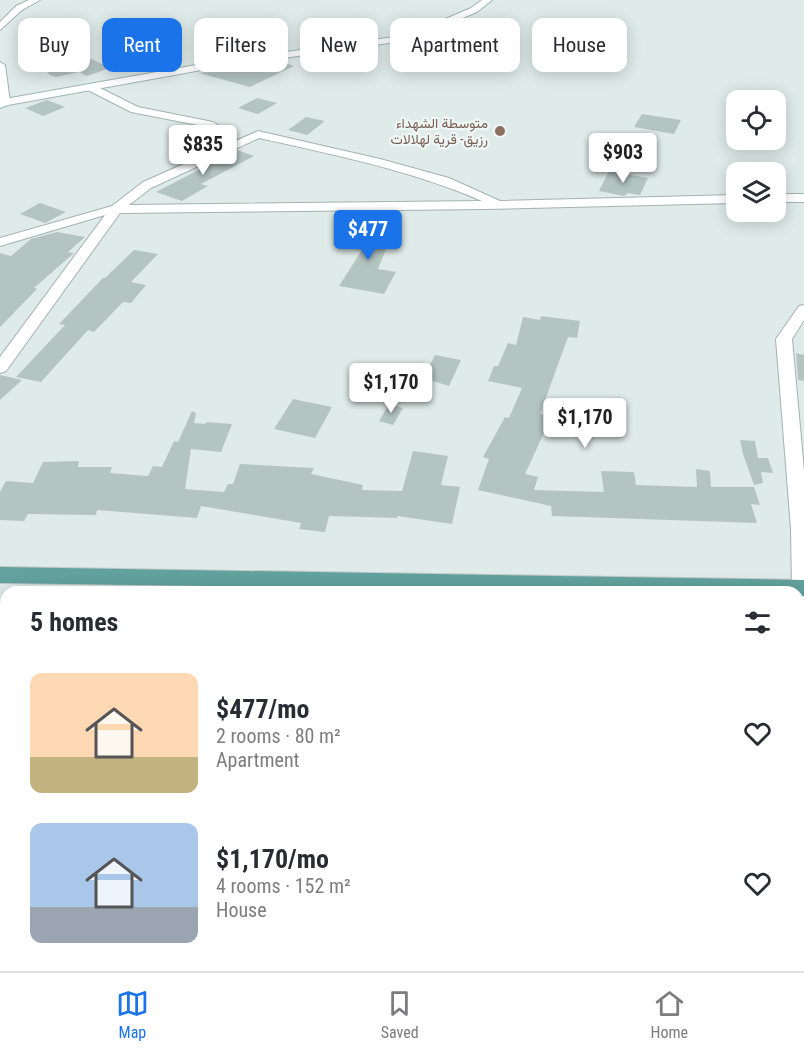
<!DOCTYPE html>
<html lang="en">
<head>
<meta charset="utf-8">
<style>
  :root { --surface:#fff; --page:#f7f7f7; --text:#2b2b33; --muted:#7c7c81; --line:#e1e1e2; --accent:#1a73e8 }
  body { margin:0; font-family:"Roboto Condensed",Vazirmatn,sans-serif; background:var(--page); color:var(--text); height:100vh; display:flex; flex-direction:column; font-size:22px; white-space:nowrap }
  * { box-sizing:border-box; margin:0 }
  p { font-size:20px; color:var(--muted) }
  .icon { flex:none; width:33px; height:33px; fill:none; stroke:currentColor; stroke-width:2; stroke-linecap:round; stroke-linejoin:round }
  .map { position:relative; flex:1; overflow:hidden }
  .sheet { position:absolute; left:0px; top:586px; width:804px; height:386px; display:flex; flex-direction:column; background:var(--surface); border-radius:18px 18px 0 0; box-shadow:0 3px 15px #0003 }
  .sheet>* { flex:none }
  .guide { position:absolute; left:18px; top:18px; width:768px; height:54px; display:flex; gap:12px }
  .buttons { position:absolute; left:726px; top:90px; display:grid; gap:12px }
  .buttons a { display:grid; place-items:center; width:60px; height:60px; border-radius:12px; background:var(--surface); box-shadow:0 3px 15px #0003; font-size:30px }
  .price { position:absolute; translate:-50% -51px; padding:0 14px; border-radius:6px; background:#fff; color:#222; font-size:20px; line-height:39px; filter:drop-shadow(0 2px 3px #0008) }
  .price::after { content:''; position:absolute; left:50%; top:36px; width:18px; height:14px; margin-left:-9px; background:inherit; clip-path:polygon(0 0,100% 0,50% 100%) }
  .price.current { background:var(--accent); color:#fff }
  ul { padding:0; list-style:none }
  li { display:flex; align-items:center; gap:18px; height:150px; padding:0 30px }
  li span { display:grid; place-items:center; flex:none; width:168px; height:120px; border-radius:12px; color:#555 }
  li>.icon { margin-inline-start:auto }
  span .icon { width:72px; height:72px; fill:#fffc; stroke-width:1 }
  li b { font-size:26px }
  h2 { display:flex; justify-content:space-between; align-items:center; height:72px; padding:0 30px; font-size:26px }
  .tag { padding:0 21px; border-radius:12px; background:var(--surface); box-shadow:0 3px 15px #0003; font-size:21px; line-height:54px }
  .tag.current { background:var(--accent); color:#fff }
  .menu { display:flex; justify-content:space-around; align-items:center; height:84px; border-top:2px solid var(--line); background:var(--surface); font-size:16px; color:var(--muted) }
  .menu a { display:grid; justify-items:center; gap:3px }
  .menu .current { color:var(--accent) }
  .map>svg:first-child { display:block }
  .building { fill:#b4c5c1 }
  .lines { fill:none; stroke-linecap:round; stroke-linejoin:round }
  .street-casing { stroke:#a2b3b0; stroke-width:2 }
  .secondary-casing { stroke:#9eb7b3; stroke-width:2 }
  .primary-casing { stroke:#c1c8c8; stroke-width:2 }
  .street { fill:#fff; fill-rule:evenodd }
  .secondary { fill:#fff; fill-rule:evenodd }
  .primary { fill:#62a29e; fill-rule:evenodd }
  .education-dot { fill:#8d6e63; stroke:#eff7f5; stroke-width:2 }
  .labels { text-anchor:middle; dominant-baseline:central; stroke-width:4.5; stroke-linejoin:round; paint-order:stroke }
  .far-education-label { font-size:14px; fill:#785e54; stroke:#eff7f5; text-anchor:end }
</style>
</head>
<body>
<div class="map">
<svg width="804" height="971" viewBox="0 0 804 971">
  <rect width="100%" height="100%" fill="#dfebe8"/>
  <g class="building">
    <polygon points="337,20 363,31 339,38 316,26"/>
    <polygon points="210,45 232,48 253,54 208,61 196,56"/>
    <polygon points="79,53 110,68 87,76 79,72 56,77 50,75 39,63"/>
    <polygon points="278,61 294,66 250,87 199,73"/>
    <polygon points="257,98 277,103 258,114 238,108"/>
    <polygon points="47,100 65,107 43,116 25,108"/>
    <polygon points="642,114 681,120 674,134 634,127"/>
    <polygon points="306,117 325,121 307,135 288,130"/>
    <polygon points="237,150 254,156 201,184 208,186 182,201 156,192"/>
    <polygon points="609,171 648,178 640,195 628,193 624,196 599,191"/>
    <polygon points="40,203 66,212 45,223 20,214"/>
    <polygon points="352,228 393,232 378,269 396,272 384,294 339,286 362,250 343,248"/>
    <polygon points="57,232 85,237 68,252 74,253 34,288 37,289 0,327 0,253 11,256 31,239"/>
    <polygon points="134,250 158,254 131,282 146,285 131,303 123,302 94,332 88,330 41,382 16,377 65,325 59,324 103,278 105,278"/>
    <polygon points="541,316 580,321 577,338 568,337 540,414 549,416 549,422 525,474 538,477 534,490 604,492 601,471 634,472 636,485 697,487 696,469 710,471 711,487 754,487 760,505 751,504 757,523 552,516 551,506 478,490 489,459 483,457 505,417 509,418 522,388 488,381 494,366 498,366 508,343 516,345 523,317 540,320"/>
    <polygon points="796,353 804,355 804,381 798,380"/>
    <polygon points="435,355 461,360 449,386 423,378"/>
    <polygon points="0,375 22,380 0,400"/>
    <polygon points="293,399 332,407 315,438 274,429"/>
    <polygon points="389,404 403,408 393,425 379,421"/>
    <polygon points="192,411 196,413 194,423 205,424 207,422 232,424 221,452 191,449 185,489 224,492 228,484 233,484 240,464 314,468 311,474 363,485 362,490 402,491 413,451 448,456 441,485 460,487 452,524 397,516 397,518 329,516 325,532 299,529 301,523 201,506 197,518 97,510 96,515 28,514 24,521 0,520 0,492 6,481 33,483 43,462 79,461 78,467 112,467 110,473 148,476 153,466 162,467 174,441 178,442"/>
    <polygon points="740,440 755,441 758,458 768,458 773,473 761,472 763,483 754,485 743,454"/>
  </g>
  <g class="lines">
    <g class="street-casing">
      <g id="street">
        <polygon points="29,0 40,0 22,10 0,30 0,22 16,6"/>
        <polygon points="0,62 5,65 10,102 5,105 0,102"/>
        <polygon points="86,85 94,85 138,107 213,122 218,125 213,128 131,112 86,89"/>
        <path d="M 258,131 L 380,159 L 449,178 L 500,201 L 736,195 L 736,203 L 487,209 L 120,213 L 6,371 L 0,373 L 0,357 L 105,215 L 0,246 L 0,238 L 112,206 L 143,182 ZM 259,138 C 335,155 410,170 482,201 L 129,205 L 151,188 Z"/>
        <rect x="776" y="194" width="28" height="8"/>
        <polygon points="804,305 804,320 792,339 804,471 804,595 802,596 794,592 792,588 791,529 776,339 799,306"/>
      </g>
    </g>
    <g class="secondary-casing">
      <g id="secondary">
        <polygon points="482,0 492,0 477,12 410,40 207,69 8,105 0,108 0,101 5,99 207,63 408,35 471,8"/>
        <polygon points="802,580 804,581 804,971 788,971 788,966 798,966 798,592 792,592 795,582"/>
      </g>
    </g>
    <g class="primary-casing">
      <polygon id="primary" points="0,567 804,580 804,596 798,596 798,592 599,592 0,583"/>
    </g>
    <use href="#street" class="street"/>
    <use href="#secondary" class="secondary"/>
    <use href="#primary" class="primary"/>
  </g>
  <circle class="education-dot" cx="500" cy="131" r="6"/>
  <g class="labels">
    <g class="far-education-label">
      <text x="488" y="123">متوسطة الشهداء<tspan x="488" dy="16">رزيق- قرية لهلالات</tspan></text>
    </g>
  </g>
</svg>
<div class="buttons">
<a><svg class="icon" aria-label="locate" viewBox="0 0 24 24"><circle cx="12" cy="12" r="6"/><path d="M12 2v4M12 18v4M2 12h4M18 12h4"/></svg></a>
<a><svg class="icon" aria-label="layers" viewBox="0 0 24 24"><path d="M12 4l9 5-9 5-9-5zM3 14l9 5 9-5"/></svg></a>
</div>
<b class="price" style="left:203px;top:176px">$835</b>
<b class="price" style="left:623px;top:184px">$903</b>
<b class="price current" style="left:368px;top:261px">$477</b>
<b class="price" style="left:391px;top:414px">$1,170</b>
<b class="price" style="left:585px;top:449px">$1,170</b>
<div class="guide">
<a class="tag">Buy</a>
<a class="tag current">Rent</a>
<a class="tag">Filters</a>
<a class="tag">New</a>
<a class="tag">Apartment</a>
<a class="tag">House</a>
</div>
<section class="sheet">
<h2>5 homes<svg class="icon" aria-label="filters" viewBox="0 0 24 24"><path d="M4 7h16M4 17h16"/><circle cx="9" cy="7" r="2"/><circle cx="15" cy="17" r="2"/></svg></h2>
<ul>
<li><span style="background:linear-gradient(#ffd9b3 70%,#c2b280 0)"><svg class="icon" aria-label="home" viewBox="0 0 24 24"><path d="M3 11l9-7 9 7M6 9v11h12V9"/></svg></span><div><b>$477/mo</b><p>2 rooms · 80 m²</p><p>Apartment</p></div><svg class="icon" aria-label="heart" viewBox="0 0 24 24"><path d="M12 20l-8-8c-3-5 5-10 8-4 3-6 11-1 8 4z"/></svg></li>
<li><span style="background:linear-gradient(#a9c7e8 70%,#9aa5b1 0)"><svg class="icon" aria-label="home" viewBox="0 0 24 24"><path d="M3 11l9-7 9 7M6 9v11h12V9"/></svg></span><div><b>$1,170/mo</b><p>4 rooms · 152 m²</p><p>House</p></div><svg class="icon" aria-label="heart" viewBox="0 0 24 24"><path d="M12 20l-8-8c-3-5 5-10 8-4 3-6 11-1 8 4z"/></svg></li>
</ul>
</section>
</div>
<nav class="menu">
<a class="current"><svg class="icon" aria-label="map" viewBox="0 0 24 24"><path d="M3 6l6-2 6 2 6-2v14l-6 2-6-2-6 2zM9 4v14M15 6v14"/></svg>Map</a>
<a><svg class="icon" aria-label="saved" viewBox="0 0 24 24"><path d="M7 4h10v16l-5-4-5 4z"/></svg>Saved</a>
<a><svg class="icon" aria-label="home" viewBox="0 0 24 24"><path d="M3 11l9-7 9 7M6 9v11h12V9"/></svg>Home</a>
</nav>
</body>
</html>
